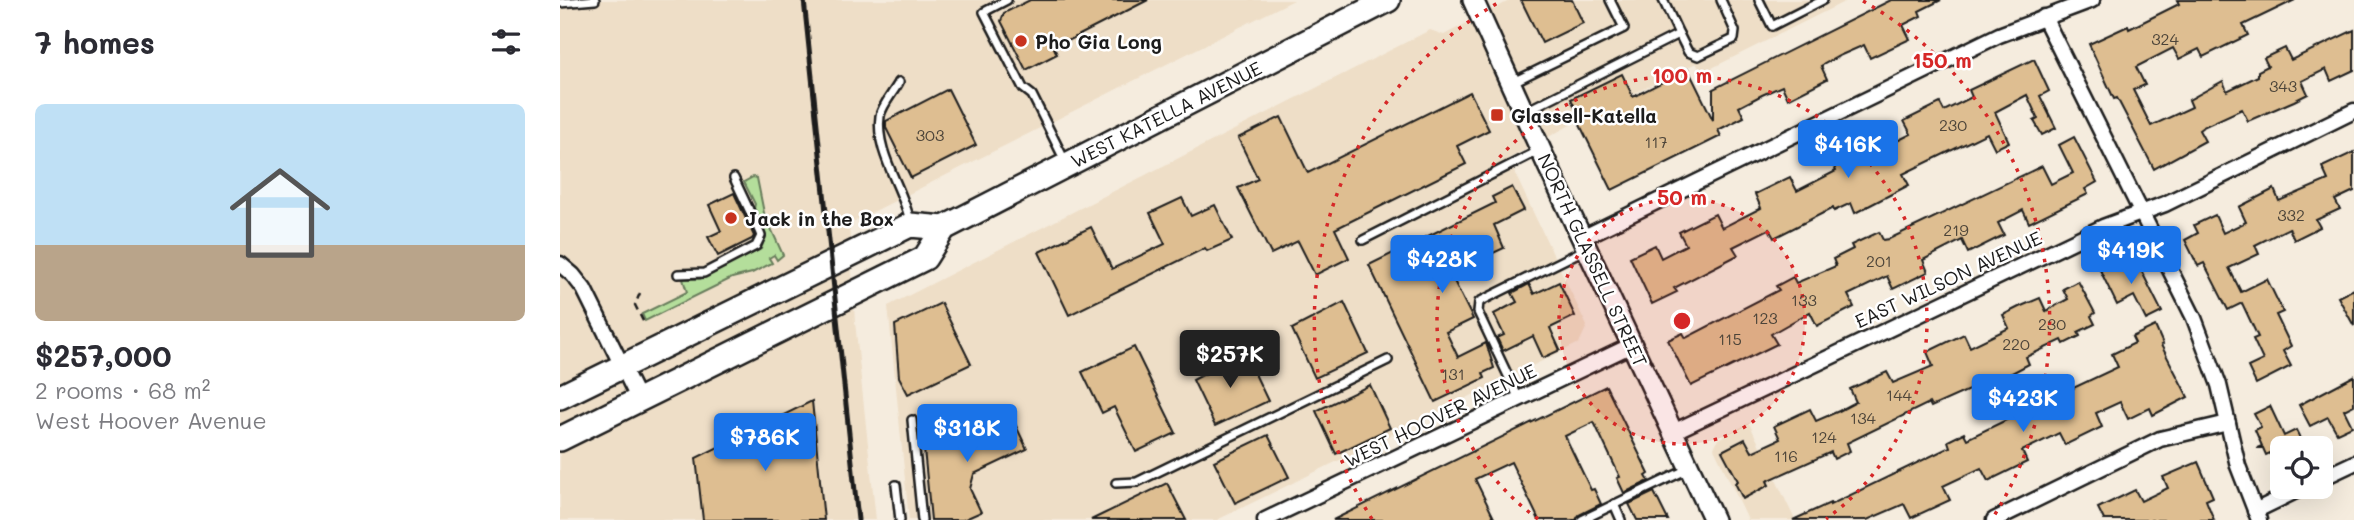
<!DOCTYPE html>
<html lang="en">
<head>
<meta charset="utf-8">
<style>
  :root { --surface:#fff; --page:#f7f7f7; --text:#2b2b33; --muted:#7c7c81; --accent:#1a73e8 }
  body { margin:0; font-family:Mali,sans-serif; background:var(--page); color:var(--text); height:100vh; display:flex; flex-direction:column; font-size:26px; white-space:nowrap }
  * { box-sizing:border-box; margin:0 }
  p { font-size:23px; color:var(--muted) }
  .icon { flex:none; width:38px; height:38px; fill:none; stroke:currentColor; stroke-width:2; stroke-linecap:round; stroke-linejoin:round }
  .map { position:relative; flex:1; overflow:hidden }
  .drawer { display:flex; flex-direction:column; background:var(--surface); width:560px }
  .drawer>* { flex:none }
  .buttons { position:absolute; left:1710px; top:436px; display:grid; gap:14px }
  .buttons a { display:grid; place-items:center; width:63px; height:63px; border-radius:10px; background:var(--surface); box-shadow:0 7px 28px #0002; font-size:35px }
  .price { position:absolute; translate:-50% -60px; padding:0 16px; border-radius:7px; background:var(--accent); color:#fff; font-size:23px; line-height:46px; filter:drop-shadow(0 2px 4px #0008) }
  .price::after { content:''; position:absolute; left:50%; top:42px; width:21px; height:16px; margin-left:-10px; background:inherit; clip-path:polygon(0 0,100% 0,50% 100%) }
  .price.selected { background:#222; color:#fff }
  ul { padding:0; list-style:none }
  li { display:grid; align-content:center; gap:14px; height:371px; padding:0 35px }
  li span { display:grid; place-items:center; height:217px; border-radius:10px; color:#555 }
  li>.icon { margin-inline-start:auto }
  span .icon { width:126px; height:126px; fill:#fffc; stroke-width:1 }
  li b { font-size:30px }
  h2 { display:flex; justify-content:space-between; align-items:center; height:84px; padding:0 35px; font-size:30px }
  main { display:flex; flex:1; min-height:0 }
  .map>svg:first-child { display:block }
  .built { fill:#eedec7 }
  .green { fill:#b4de9b; stroke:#687d5c; stroke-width:2 }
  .building { fill:#debe91; stroke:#1c1c1c; stroke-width:2 }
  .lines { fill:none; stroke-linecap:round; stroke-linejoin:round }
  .lane-casing { stroke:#1c1c1c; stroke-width:12 }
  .street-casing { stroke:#1c1c1c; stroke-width:19 }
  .secondary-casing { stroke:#1c1c1c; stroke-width:24 }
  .primary-casing { stroke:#1c1c1c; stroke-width:28 }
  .path { stroke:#1c1c1c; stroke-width:2.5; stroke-dasharray:7 5; stroke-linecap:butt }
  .lane { stroke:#fff; stroke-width:7 }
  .street { stroke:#fff; stroke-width:14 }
  .secondary { stroke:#fff; stroke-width:19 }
  .primary { stroke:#fff; stroke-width:23 }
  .rail { stroke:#1c1c1c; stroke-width:5 }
  .ring { fill:none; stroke:#d62828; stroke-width:3.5; stroke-dasharray:3.5 7 }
  .poi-dot { fill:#c8321e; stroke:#fff; stroke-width:2.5 }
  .labels { text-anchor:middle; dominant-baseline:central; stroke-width:5; stroke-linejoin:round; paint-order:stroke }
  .number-label { font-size:16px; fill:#4c4439 }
  .poi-label { font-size:19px; font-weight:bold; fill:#1c1c1c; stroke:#fff; text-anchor:start }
  .street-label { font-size:19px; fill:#1c1c1c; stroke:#fff }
  .centre { fill:#d62828; stroke:#fff; stroke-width:3.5 }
  .ring-label { font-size:21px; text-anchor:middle; font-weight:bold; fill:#d62828; stroke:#fff; stroke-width:5; stroke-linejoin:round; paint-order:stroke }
</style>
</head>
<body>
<main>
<section class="drawer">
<h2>7 homes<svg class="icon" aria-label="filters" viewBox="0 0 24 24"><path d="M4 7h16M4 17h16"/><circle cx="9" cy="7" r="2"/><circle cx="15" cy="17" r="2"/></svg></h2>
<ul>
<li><span style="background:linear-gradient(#bfe0f5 65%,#b9a48a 0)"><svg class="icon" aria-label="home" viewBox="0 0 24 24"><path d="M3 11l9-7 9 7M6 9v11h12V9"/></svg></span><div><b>$257,000</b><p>2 rooms · 68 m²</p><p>West Hoover Avenue</p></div></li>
</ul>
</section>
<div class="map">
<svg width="1794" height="520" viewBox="0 0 1794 520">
  <rect width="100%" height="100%" fill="#f5ecde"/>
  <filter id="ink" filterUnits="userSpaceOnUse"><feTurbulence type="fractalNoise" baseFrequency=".0143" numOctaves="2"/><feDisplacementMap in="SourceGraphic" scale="14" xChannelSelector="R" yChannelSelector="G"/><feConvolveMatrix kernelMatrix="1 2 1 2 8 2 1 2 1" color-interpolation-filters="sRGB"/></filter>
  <g filter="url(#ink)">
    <g class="built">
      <polygon points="0,0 734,0 289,224 295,322 316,520 0,520"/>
      <polygon points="951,0 1288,0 1142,73 1136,63 1012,124 948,159 1027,326 1019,343 657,520 349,520 328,306 870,30 884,35"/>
      <polygon points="1189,423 1235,520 1188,520 1154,448 1158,439"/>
    </g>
    <path class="green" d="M 193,177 L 197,178 L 204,213 L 223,255 L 217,260 L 214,255 L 209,258 L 212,263 L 192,273 L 172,278 L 85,321 L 82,314 L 127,292 L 123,279 L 140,279 L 201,249 C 209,232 190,220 195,204 L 184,182 Z"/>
    <g class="building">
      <polygon points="470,0 588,0 494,48 497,54 466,70 441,21 444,13"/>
      <polygon points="961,0 1012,0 1023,23 982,43"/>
      <polygon points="1331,0 1381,0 1359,11 1361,16 1343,25 1350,39 1310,58 1304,45 1279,56 1261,66 1267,79 1228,99 1222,86 1202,95 1179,107 1184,117 1158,130 1161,136 1052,190 1019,123 1022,122 1011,99 1062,74 1073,97 1128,69 1153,120 1153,89"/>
      <polygon points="1617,0 1735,0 1683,25 1688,35 1643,57 1639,49 1619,59 1613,48 1576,67 1585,85 1573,90 1591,126 1632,107 1629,100 1663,81 1667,91 1698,76 1698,71 1708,66 1704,58 1725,48 1731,60 1794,30 1794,70 1771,81 1766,69 1742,81 1748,94 1734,101 1688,121 1682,109 1643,127 1639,130 1645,141 1594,169 1557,98 1554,99 1529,44 1568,26 1569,29 1619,4"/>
      <polygon points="1474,59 1489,91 1480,96 1496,128 1482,135 1474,121 1478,119 1467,95 1435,112 1449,142 1435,149 1427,133 1343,174 1349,185 1295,213 1291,203 1274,211 1273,208 1214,238 1209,229 1173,247 1178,255 1114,288 1117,292 1092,304 1070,257 1095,245 1101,258 1126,245 1119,232 1155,214 1162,228 1201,208 1195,194 1230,177 1237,191 1276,171 1270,158 1305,140 1311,154 1351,134 1344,121 1380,103 1384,111 1412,97 1409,90"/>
      <polygon points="388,89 416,145 351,178 326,128 326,121"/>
      <polygon points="910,92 929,130 897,146 906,164 775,229 789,258 755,275 738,241 711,254 678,188 698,179 678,138 721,117 748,173"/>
      <polygon points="1514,137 1537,182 1525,189 1528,194 1469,223 1463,210 1438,223 1444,235 1408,253 1402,240 1363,260 1368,272 1333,289 1327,276 1288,295 1294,307 1257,326 1250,312 1211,334 1217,344 1131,386 1108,340 1123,333 1126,338 1219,290 1216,286 1233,277 1236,283 1276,266 1273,259 1293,249 1291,245 1319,232 1323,240 1329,239 1482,166 1491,184 1513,173 1499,145"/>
      <polygon points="1794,152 1794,191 1775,200 1780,209 1756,220 1760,227 1734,240 1729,228 1695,245 1699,254 1669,268 1681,292 1707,279 1723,312 1716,315 1731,346 1723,351 1731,366 1696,384 1688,367 1703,360 1693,339 1698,337 1682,303 1668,310 1644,263 1638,266 1625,240 1638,233 1634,225 1655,215 1663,233 1686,222 1679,207 1714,189 1719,201 1768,180 1762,167"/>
      <polygon points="952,187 964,210 934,225 944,248 890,273 913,319 886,332 898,357 926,343 934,368 923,373 925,378 875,402 809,265 935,203 932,197"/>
      <polygon points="174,193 194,236 192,239 158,256 148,237 161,231 149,205"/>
      <polygon points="622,198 631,216 655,205 672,240 647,251 645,248 509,315 479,252 531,227 552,269 605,244 590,213"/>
      <polygon points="1573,254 1602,312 1586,320 1574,296 1557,305 1540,270"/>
      <polygon points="1518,281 1535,313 1531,316 1535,324 1518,332 1520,336 1504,344 1502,340 1466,357 1469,364 1414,393 1411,389 1371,407 1369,403 1287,443 1290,451 1274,459 1271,452 1207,481 1209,485 1183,499 1175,483 1178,481 1162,451 1185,439 1192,452 1220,439 1214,426 1250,409 1256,421 1279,411 1296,402 1290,389 1327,372 1333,383 1373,366 1367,352 1404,334 1410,347 1449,328 1443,315 1459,307 1480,298 1486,311 1508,299 1503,289"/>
      <polygon points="999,282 1015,316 990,328 1000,350 983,358 973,336 943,351 937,338 944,335 934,314 957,302 952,293 969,284 974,294"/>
      <polygon points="1794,289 1794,326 1778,297"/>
      <polygon points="784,302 808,353 755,378 732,329"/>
      <polygon points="381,303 411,364 348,394 339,377 335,325"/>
      <polygon points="1595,326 1603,344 1601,345 1628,397 1593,415 1590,408 1568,419 1560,402 1536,413 1542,427 1505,445 1499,433 1462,451 1467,462 1428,481 1421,468 1383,486 1390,500 1351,518 1344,504 1307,520 1233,520 1270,503 1270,505 1390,447 1388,441 1404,433 1407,439 1467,410 1463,404 1484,393 1488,400 1558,367 1552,354 1575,343 1572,337"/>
      <polygon points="574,347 616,433 576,452 554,407 542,413 522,372"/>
      <polygon points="685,353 708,401 655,426 633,380"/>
      <polygon points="1794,376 1794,405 1784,410 1792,426 1777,433 1768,417 1750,426 1739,405"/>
      <polygon points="810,385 830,428 776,454 756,411"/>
      <polygon points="1046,386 1089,474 1086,476 1089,481 1064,493 1057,478 1060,477 1034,422 1005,436 1031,490 1034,489 1041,504 1019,515 1016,520 979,520 951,462 915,479 935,520 773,520"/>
      <polygon points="252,401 264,520 143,520 136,458"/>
      <polygon points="1710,406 1724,436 1736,430 1745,448 1722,448 1722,478 1710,453 1706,455 1703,448 1697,448 1702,446 1695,430 1701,427 1694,414"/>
      <polygon points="448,409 467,449 414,474 410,489 421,512 403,520 371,520 364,449"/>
      <polygon points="708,435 729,477 675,503 654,461"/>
      <polygon points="1638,462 1653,497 1646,500 1654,520 1544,520 1538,508 1575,490 1581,501 1608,488 1603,477"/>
      <polygon points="607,483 626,520 531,520"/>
      <polygon points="1094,492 1108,520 1077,520 1069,504"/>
    </g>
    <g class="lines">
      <g class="lane-casing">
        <g id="lane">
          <polyline points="447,0 424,12 463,88 472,95 505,161"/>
          <polyline points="1199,0 1212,26 1263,0"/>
          <polyline points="0,3 35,0"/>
          <polyline points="1119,34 1128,52 1138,56 1174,39 1175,31 1161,0"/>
          <path d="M 339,82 C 334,92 322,105 320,116 C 315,152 342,186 350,221"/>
          <polyline points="951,83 1064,28 1050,0"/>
          <polyline points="964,112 1119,34 1103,0"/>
          <polyline points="803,240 980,150"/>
          <polyline points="118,274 144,273 196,246 201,236 199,231 174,178"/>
          <polyline points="959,399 918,312 919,302 1026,249"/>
          <polyline points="352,420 362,520"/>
          <polyline points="556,483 577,482 828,360"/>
          <polyline points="336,485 340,520"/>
          <polyline points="1054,504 1061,520"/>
          <polyline points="1022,520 1128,469"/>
        </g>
      </g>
      <g class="street-casing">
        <g id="street">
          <polyline points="1484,17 1634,318 1659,385 1678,466 1699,520"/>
          <polyline points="1022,238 1439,35 1532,0"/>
          <polyline points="0,264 13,275 24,289 79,400"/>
          <polyline points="1113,432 1543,227 1605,204 1794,111"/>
          <polyline points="1760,479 1794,463"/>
          <polyline points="1695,511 1746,486"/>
          <polyline points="705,520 1072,345"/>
          <polyline points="1434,520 1600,439 1668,423"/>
        </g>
      </g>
      <g class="secondary-casing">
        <polyline id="secondary" points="913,0 988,166 1154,520"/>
      </g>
      <g class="primary-casing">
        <g id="primary">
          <polyline points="0,397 350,225 384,228"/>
          <polyline points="0,439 365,258 384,228 828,0"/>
        </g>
      </g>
      <polyline class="path" points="80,293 75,305 85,325"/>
      <use href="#lane" class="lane"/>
      <use href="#street" class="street"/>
      <use href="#secondary" class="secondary"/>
      <use href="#primary" class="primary"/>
      <polyline class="rail" points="244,0 298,520"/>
    </g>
  </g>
  <circle cx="1122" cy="321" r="123" fill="#d62828" fill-opacity=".12"/>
  <g class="ring">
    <circle cx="1122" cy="321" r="123"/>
    <path d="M978 519A245 245 0 1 1 1266 519"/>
    <path d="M812 519A368 368 0 0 1 941 1M1303 1A368 368 0 0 1 1432 519"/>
  </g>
  <g class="poi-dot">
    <circle cx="461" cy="41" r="7"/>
    <rect x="930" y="108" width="14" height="14" rx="3.5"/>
    <circle cx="171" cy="218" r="7"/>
  </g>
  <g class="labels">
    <g class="number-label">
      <text x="1605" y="38">324</text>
      <text x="1723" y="85">343</text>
      <text x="1393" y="124">230</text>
      <text x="370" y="134">303</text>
      <text x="1096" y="141">117</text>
      <text x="1731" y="214">332</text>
      <text x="1396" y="229">219</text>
      <text x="1319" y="260">201</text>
      <text x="1244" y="299">133</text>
      <text x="1205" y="317">123</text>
      <text x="1492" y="323">230</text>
      <text x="1170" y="338">115</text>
      <text x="1456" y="343">220</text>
      <text x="893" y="373">131</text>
      <text x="1339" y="394">144</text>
      <text x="1303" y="417">134</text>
      <text x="1264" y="436">124</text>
      <text x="1226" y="455">116</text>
    </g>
    <g class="poi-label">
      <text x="475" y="41">Pho Gia Long</text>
      <text x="951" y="115">Glassell-Katella</text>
      <text x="185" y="218">Jack in the Box</text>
    </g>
    <g class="street-label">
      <text transform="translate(606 114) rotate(-27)">WEST KATELLA AVENUE</text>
      <text transform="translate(1033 260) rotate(65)">NORTH GLASSELL STREET</text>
      <text transform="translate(1388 279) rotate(-25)">EAST WILSON AVENUE</text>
      <text transform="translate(880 415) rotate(-26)">WEST HOOVER AVENUE</text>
    </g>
  </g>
  <circle cx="1122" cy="321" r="10" class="centre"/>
  <g class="ring-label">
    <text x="1382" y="68">150 m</text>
    <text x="1122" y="83">100 m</text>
    <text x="1122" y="205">50 m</text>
  </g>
</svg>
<div class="buttons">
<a><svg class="icon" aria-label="locate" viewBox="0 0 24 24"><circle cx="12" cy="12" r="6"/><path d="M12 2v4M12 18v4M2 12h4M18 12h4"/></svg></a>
</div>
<b class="price" style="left:1288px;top:180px">$416K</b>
<b class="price" style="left:1571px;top:286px">$419K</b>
<b class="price" style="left:882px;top:295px">$428K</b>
<b class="price selected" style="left:670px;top:390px">$257K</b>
<b class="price" style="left:1463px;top:434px">$423K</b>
<b class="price" style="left:407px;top:464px">$318K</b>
<b class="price" style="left:205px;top:473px">$786K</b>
</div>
</main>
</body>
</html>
